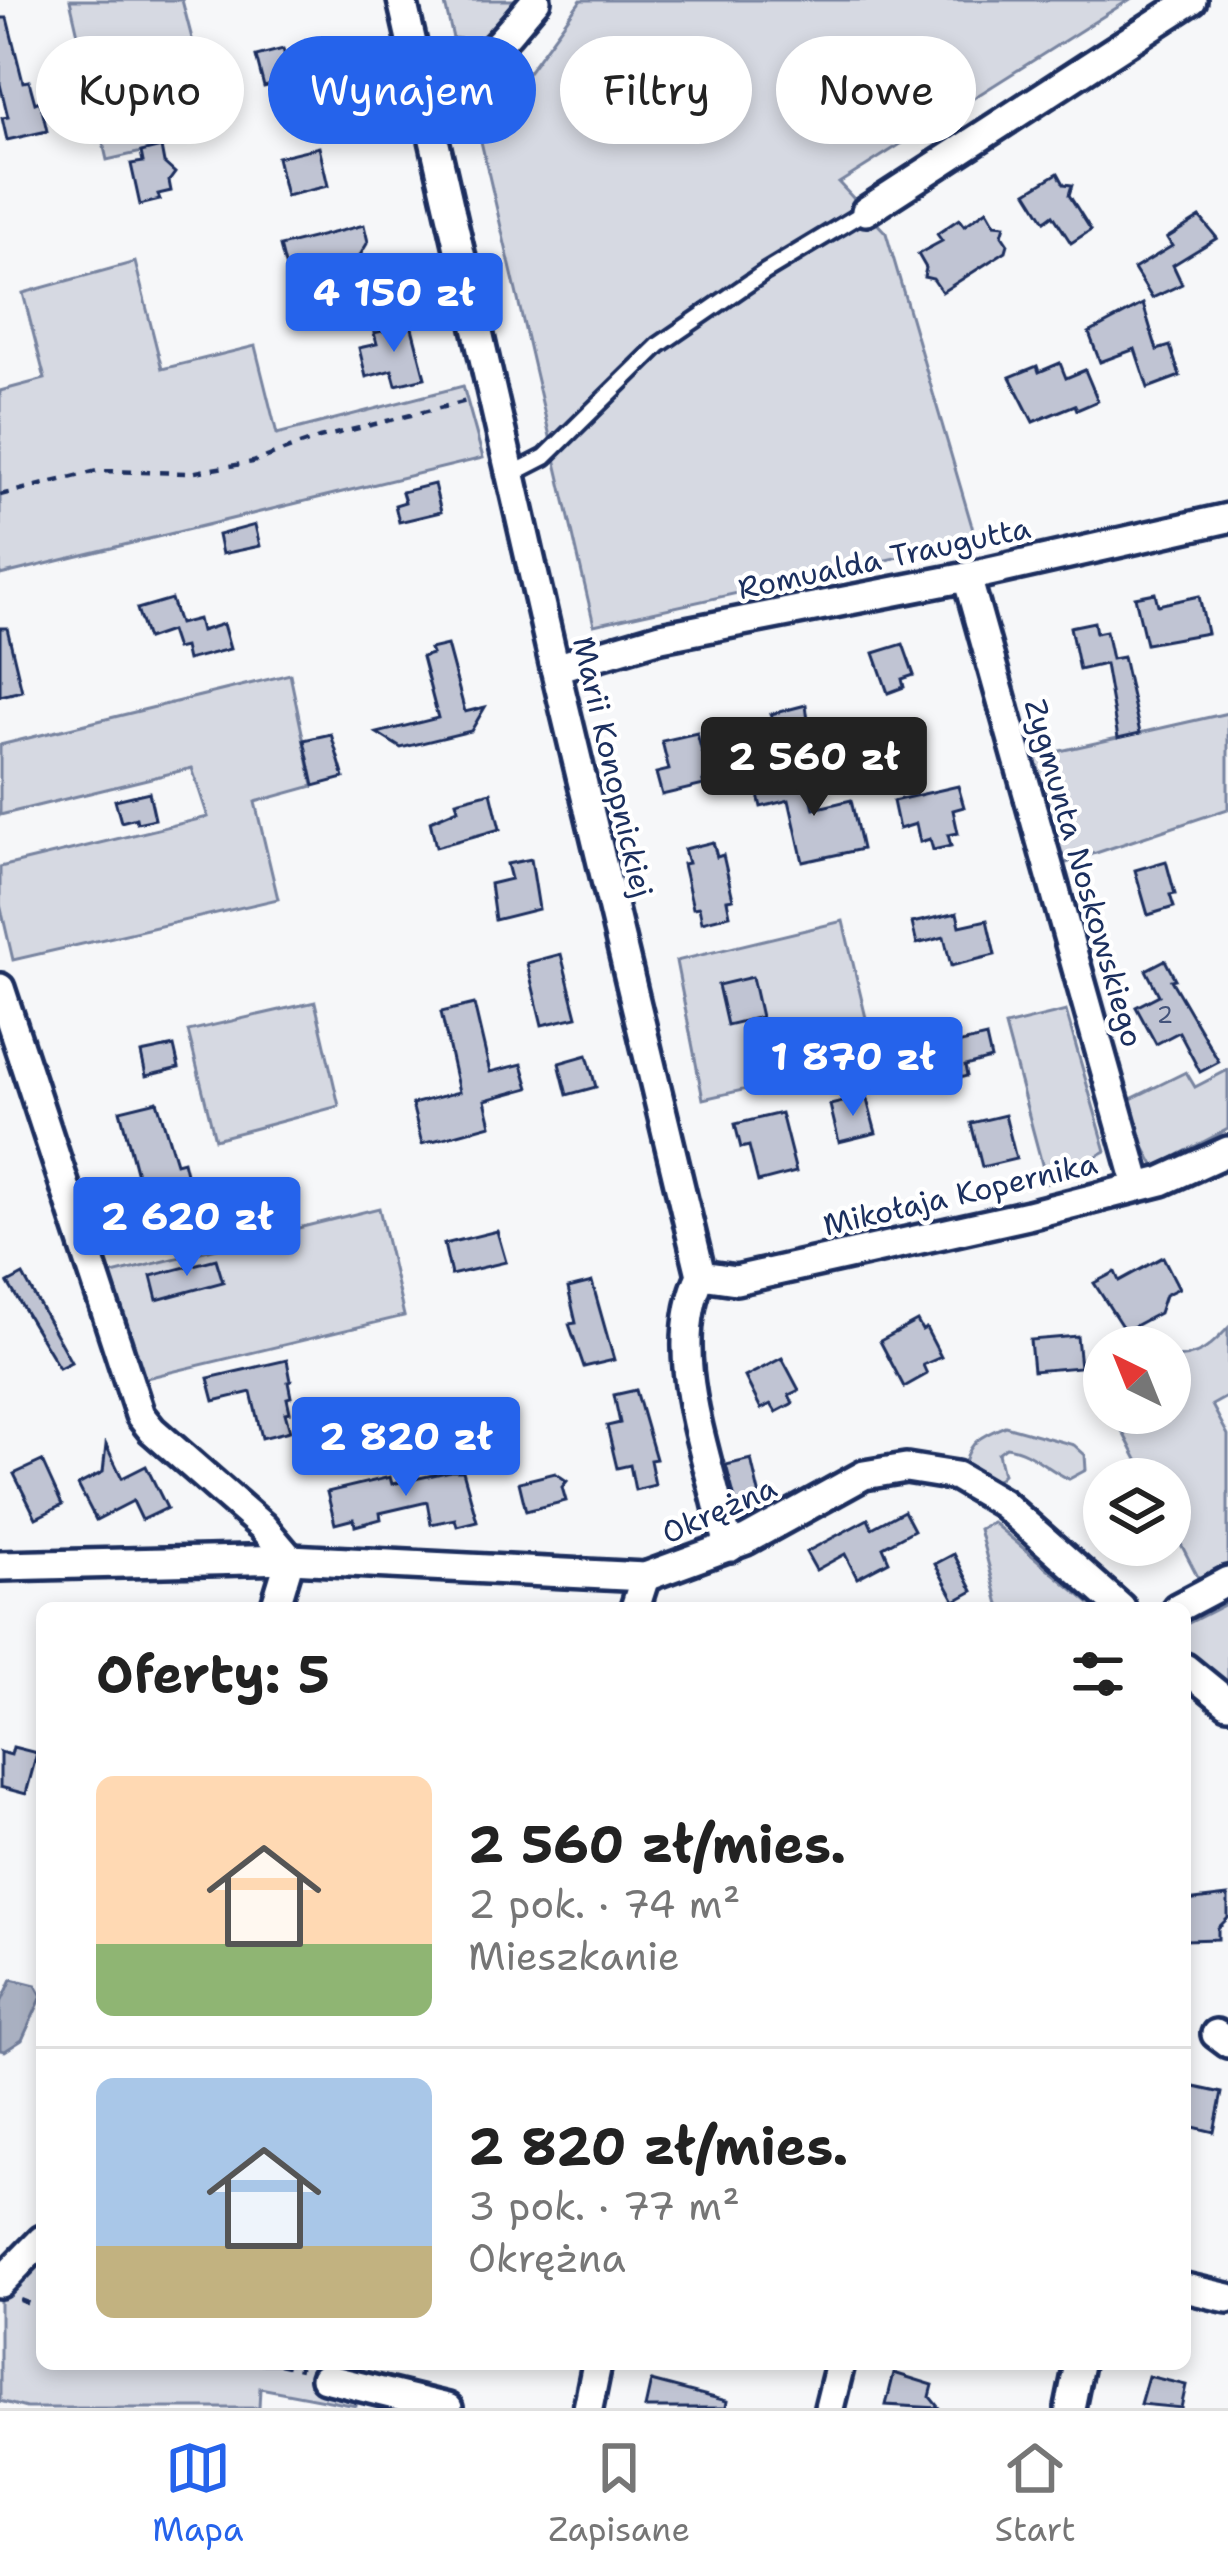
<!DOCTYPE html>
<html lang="pl">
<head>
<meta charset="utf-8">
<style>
  :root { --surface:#fff; --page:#f2f2f2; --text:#222; --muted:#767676; --line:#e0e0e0; --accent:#2563eb }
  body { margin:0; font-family:"Shantell Sans",sans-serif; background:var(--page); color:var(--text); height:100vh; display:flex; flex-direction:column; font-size:45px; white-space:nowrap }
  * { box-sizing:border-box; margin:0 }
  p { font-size:39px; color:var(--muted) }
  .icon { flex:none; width:66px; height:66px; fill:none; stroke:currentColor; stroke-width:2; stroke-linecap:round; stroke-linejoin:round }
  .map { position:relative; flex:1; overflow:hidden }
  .panel { position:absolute; left:36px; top:1602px; width:1155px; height:768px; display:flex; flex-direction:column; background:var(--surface); border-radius:18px; box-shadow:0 6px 18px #0003 }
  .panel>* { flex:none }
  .guide { position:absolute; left:36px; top:36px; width:1158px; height:108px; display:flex; gap:24px }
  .needle { width:78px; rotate:317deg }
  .buttons { position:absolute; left:1083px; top:1326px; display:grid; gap:24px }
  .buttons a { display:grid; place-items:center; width:108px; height:108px; border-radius:50%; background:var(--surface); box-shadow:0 6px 18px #0003; font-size:60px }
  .price { position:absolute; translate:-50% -102px; padding:0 27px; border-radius:12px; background:var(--accent); color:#fff; font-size:39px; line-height:78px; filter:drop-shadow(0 3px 6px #0008) }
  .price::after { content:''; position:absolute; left:50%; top:72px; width:36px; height:27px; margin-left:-18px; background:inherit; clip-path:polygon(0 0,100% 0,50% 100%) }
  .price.selected { background:#222; color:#fff }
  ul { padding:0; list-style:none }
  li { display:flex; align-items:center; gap:36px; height:300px; padding:0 60px }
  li+li { border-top:3px solid var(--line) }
  li span { display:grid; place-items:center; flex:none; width:336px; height:240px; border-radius:18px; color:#555 }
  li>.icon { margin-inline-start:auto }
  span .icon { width:144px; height:144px; fill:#fffc; stroke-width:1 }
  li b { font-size:51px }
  h2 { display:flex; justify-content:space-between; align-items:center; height:144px; padding:0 60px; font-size:51px }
  .chip { padding:0 42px; border-radius:54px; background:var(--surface); box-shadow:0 6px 18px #0003; font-size:42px; line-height:108px }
  .chip.selected { background:var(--accent); color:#fff }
  .dock { display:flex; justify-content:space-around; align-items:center; height:168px; border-top:3px solid var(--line); background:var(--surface); font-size:33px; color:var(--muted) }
  .dock a { display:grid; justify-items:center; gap:6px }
  .dock .selected { color:var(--accent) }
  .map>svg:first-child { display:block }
  .green { fill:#d6d9e2; stroke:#7884a0; stroke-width:3 }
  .water { fill:#a9b0c1; stroke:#707c99; stroke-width:3 }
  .building { fill:#c0c4d3; stroke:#1b2f5e; stroke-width:3 }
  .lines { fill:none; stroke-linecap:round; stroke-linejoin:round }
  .lane-casing { stroke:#1b2f5e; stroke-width:22 }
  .street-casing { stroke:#1b2f5e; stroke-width:36 }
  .path { stroke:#1b2f5e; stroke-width:4.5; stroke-dasharray:9 9; stroke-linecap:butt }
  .lane { stroke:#fff; stroke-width:14 }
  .street { stroke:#fff; stroke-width:27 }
  .labels { text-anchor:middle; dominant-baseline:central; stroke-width:9; stroke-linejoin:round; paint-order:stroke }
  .number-label { font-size:24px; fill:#44547b }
  .street-label { font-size:30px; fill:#1b2f5e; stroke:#fff }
</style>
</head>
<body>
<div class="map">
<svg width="1228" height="2408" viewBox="0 0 1228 2408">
  <rect width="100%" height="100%" fill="#f6f7f9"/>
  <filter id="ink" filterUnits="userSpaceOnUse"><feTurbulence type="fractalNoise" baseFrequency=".00833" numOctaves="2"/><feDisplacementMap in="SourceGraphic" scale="24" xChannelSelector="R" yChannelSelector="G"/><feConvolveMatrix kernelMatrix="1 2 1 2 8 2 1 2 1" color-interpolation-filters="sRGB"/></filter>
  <g filter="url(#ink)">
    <g class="green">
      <polygon points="70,0 182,0 217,135 107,160"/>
      <polygon points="444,0 516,0 486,41 453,38"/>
      <polygon points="581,0 1129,0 839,183 886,233 976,540 594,625 480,137"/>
      <polygon points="135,262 162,369 255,346 277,434 463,386 483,458 0,575 0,391 45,379 23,293"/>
      <polygon points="290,674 313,786 255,802 278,899 13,960 0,904 0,867 208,817 192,768 0,815 0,745"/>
      <polygon points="1228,713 1228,809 1063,864 1033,757"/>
      <polygon points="843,921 876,1060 703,1099 676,961"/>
      <polygon points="315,1002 339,1106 215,1139 188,1031"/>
      <polygon points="1066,1011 1106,1151 1047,1183 1005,1026"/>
      <polygon points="1228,1070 1228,1129 1155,1167 1137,1134 1127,1101 1186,1072 1195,1087"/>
      <polygon points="379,1208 404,1316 138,1380 104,1276"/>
      <path d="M 1228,1328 L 1228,1396 L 1212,1405 L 1228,1435 L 1228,1564 L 1199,1579 L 1170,1523 L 1170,1479 L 1147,1479 L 1113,1413 L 1170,1413 L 1170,1358 C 1199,1358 1209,1348 1228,1328 Z"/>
      <path d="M 1005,1426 L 1074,1445 L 1085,1455 L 1086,1470 L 1069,1479 C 1046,1469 1031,1450 1006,1447 L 998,1453 L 1003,1474 L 996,1481 L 965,1462 C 971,1439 984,1435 1005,1426 Z"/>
      <polygon points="992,1522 1095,1608 1000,1608 979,1529"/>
      <polygon points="1228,1603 1228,1686 1185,1658 1185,1625"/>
      <polygon points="42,2257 42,2364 361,2364 356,2406 260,2388 259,2408 26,2408 0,2401 0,2296"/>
    </g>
    <polygon class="water" points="12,1979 36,1985 42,1996 22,2040 5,2051 0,2050 0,2005"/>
    <g class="building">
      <polygon points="0,18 7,18 23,82 29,81 35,103 40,101 47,131 7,140 2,118 8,117 0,84"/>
      <polygon points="283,49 291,80 264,87 256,56"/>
      <polygon points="161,147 164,163 175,173 169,181 171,191 158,194 160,200 140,205 131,164 143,162 141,152"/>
      <polygon points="319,147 328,186 286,196 277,157"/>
      <polygon points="1058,173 1064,184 1072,185 1069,195 1091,230 1071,243 1053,215 1045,221 1027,192"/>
      <polygon points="987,210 995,224 1005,225 1002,235 1008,244 1006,251 942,292 933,279 924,277 926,268 918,254 942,241 937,234 959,219 964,226"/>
      <polygon points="1200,217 1217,238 1173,265 1182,284 1152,298 1134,269 1172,246 1167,238"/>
      <polygon points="364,225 368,242 359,257 361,264 316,275 319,285 292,292 280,246"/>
      <polygon points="1143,304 1157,350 1170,346 1180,376 1148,388 1135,349 1100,362 1089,333"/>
      <polygon points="411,324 425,378 396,385 392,370 366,377 359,348 377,344 374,333"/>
      <polygon points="1060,363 1066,378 1085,370 1098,401 1077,410 1075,405 1033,422 1010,377 1037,366 1039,372"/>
      <polygon points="434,484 441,512 399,522 395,505 405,502 402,492"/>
      <polygon points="255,525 260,546 222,554 218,535"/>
      <polygon points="1155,593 1158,605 1199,596 1207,633 1146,644 1135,597"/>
      <polygon points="171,599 179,624 198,619 201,631 223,624 230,649 187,660 184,647 176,649 170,631 147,639 137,609"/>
      <polygon points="1094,622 1096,633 1106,631 1112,659 1123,657 1140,733 1118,738 1105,664 1079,670 1070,627"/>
      <polygon points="0,628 7,628 22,691 0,696"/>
      <polygon points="903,644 914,675 902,679 904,687 888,693 874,653"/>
      <polygon points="447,645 465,712 485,707 471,731 401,748 377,733 438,718 422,657 432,654 430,649"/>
      <polygon points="806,705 811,744 785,751 771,714"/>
      <polygon points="881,721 890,753 868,759 860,726"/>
      <polygon points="697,733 702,752 712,749 719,777 703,781 704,785 662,795 656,773 669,770 662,741"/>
      <polygon points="331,734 344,778 314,786 304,740"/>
      <polygon points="806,774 814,809 851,800 862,849 803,862 789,800 761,807 756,786"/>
      <polygon points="958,786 964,807 953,810 958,833 948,835 951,846 933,850 930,839 920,842 916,824 899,829 893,801"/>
      <polygon points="149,792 155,819 137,823 136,818 121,822 115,800"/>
      <polygon points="491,792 500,829 436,847 430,821 458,809 456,801"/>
      <polygon points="713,842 717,857 723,855 733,899 727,900 730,915 702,922 699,907 693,908 683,864 688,863 684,849"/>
      <polygon points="531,859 539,909 495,920 490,884 511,879 507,864"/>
      <polygon points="1166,861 1175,894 1170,895 1174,907 1148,915 1135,870"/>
      <polygon points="957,913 960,926 987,920 995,955 951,966 944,937 917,944 912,923"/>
      <polygon points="561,954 577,1017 542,1025 527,963"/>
      <polygon points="1165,960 1175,979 1171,980 1219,1062 1200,1072 1179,1032 1156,1044 1136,1007 1159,995 1146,970"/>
      <polygon points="752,977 761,1017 727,1025 718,985"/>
      <polygon points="474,1004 490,1072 522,1064 529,1088 485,1100 491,1125 422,1144 412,1104 459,1092 441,1012"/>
      <polygon points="986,1037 991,1059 965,1066 967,1076 945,1082 936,1049"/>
      <polygon points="174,1046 179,1068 146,1076 141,1053"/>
      <polygon points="587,1055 596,1087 567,1095 559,1063"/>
      <polygon points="866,1096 876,1133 839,1142 830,1105"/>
      <polygon points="157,1101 176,1163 183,1161 191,1194 180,1198 188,1221 172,1213 160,1217 153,1190 142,1194 136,1171 120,1110"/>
      <polygon points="781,1113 796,1172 758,1182 749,1146 741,1148 735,1124"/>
      <polygon points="1005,1115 1016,1159 982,1167 971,1123"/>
      <polygon points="497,1231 506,1262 451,1275 444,1244"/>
      <polygon points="1163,1257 1179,1288 1165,1295 1159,1313 1125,1331 1094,1283 1115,1272 1119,1281"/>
      <polygon points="216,1259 223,1282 157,1300 151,1276"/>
      <polygon points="23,1275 71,1362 59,1368 8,1283"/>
      <polygon points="592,1282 614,1360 584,1367 569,1324 576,1323 568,1288"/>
      <polygon points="917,1321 922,1330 926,1328 941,1357 923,1365 927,1374 904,1387 880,1341"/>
      <polygon points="1077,1336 1080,1367 1033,1371 1030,1340"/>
      <polygon points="782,1358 799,1390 789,1395 793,1403 776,1412 771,1404 761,1409 745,1377"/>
      <polygon points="287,1360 291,1381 288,1382 291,1397 287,1398 290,1412 285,1413 290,1431 262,1438 251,1392 214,1401 208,1378"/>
      <polygon points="636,1390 656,1459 650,1460 655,1485 635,1490 630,1465 617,1468 607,1426 620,1423 614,1395"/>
      <polygon points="106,1445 122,1478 146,1466 167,1508 142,1520 133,1501 96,1520 78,1485 103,1472"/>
      <polygon points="751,1459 763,1510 741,1522 726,1465"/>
      <polygon points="42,1461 62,1505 36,1518 14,1474"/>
      <polygon points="451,1471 463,1471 477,1521 457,1526 455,1519 431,1524 427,1502 380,1513 381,1519 355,1526 354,1519 335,1524 327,1492 390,1477 392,1484"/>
      <polygon points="555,1473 567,1481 562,1487 566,1501 526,1511 519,1482"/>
      <polygon points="904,1511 914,1530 883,1547 889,1561 857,1578 845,1554 816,1570 806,1552 868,1519 872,1528"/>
      <polygon points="954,1554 973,1591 955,1601 935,1564"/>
      <polygon points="13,1747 37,1753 26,1794 0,1787 0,1752 11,1755"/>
      <polygon points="1228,1896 1228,1918 1218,1928 1218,1939 1185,1940 1185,1901"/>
      <polygon points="1185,2085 1222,2093 1214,2132 1185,2125"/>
      <polygon points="894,2373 933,2385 930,2397 939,2408 886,2405"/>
      <polygon points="1148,2376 1186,2385 1181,2408 1140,2404"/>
      <polygon points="651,2381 727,2401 726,2408 645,2408"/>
    </g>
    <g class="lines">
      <g class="lane-casing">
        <polyline id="lane" points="512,474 545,457 659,345 765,272 866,211"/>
      </g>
      <g class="street-casing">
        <g id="street">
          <path d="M 402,0 L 555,668 L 701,1275 C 666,1350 705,1445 722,1523 L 731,1547"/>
          <path d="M 424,89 C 482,72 498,44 536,0"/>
          <polyline points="866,211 1192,0"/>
          <polyline points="967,577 1138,1186"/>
          <polyline points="555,668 661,637 967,577 1228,518"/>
          <polyline points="0,988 140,1415 152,1430 263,1527 290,1559 275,1608"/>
          <polyline points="701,1275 736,1280 1028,1215 1162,1181 1228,1151"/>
          <polyline points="0,1566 290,1559 645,1577 746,1540 864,1475 906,1468 956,1476 1002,1503 1121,1608"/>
          <polyline points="635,1608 645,1577"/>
          <polyline points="1177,1608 1228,1581"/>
          <polyline points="1185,1668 1228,1703"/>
          <polyline points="1216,2034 1228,2043"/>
          <polyline points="0,2283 42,2240"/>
          <polyline points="1185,2288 1228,2298"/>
          <polyline points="325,2378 448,2408"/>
          <polyline points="588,2408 597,2364"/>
          <polyline points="829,2408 840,2364"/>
          <polyline points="1070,2408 1079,2364"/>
        </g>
      </g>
      <g class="path">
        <polyline points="0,495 97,471 190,473 253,462 319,438 471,400"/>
        <polyline points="20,2300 42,2309"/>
        <polyline points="279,2364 301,2369"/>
      </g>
      <use href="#lane" class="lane"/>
      <use href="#street" class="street"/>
    </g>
  </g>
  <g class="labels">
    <g class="number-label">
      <text x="1165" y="1015">2</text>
    </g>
    <g class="street-label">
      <text transform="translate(884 558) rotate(-12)">Romualda Traugutta</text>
      <text transform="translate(613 767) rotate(77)">Marii Konopnickiej</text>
      <text transform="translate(1084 873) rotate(74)">Zygmunta Noskowskiego</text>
      <text transform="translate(960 1194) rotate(-13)">Mikołaja Kopernika</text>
      <text transform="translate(719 1510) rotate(-24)">Okrężna</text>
    </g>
  </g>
</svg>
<div class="buttons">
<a><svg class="needle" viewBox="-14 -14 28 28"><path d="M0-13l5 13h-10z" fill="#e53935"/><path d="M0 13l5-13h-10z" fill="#767676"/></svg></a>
<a><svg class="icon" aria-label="layers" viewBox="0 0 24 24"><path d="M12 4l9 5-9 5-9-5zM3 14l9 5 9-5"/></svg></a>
</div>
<b class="price" style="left:394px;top:355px">4 150 zł</b>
<b class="price selected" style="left:814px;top:819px">2 560 zł</b>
<b class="price" style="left:853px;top:1119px">1 870 zł</b>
<b class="price" style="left:187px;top:1279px">2 620 zł</b>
<b class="price" style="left:406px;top:1499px">2 820 zł</b>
<div class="guide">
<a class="chip">Kupno</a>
<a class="chip selected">Wynajem</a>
<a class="chip">Filtry</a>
<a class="chip">Nowe</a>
</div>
<section class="panel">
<h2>Oferty: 5<svg class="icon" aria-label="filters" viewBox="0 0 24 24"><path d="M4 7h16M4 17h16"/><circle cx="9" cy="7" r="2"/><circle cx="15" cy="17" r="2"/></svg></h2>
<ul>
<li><span style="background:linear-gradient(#ffd9b3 70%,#8fb573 0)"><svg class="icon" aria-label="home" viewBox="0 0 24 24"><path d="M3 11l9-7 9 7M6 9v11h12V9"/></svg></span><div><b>2 560 zł/mies.</b><p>2 pok. · 74 m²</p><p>Mieszkanie</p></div></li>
<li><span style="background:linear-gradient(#a9c7e8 70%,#c2b280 0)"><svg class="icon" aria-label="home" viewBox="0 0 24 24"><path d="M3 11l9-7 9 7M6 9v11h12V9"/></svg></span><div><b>2 820 zł/mies.</b><p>3 pok. · 77 m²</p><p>Okrężna</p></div></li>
</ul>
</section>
</div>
<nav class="dock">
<a class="selected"><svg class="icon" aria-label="map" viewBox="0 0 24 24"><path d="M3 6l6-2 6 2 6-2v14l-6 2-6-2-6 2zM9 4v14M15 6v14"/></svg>Mapa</a>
<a><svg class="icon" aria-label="saved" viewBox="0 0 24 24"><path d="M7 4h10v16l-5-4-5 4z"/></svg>Zapisane</a>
<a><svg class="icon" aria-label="home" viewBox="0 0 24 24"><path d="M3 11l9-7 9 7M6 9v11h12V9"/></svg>Start</a>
</nav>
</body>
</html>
